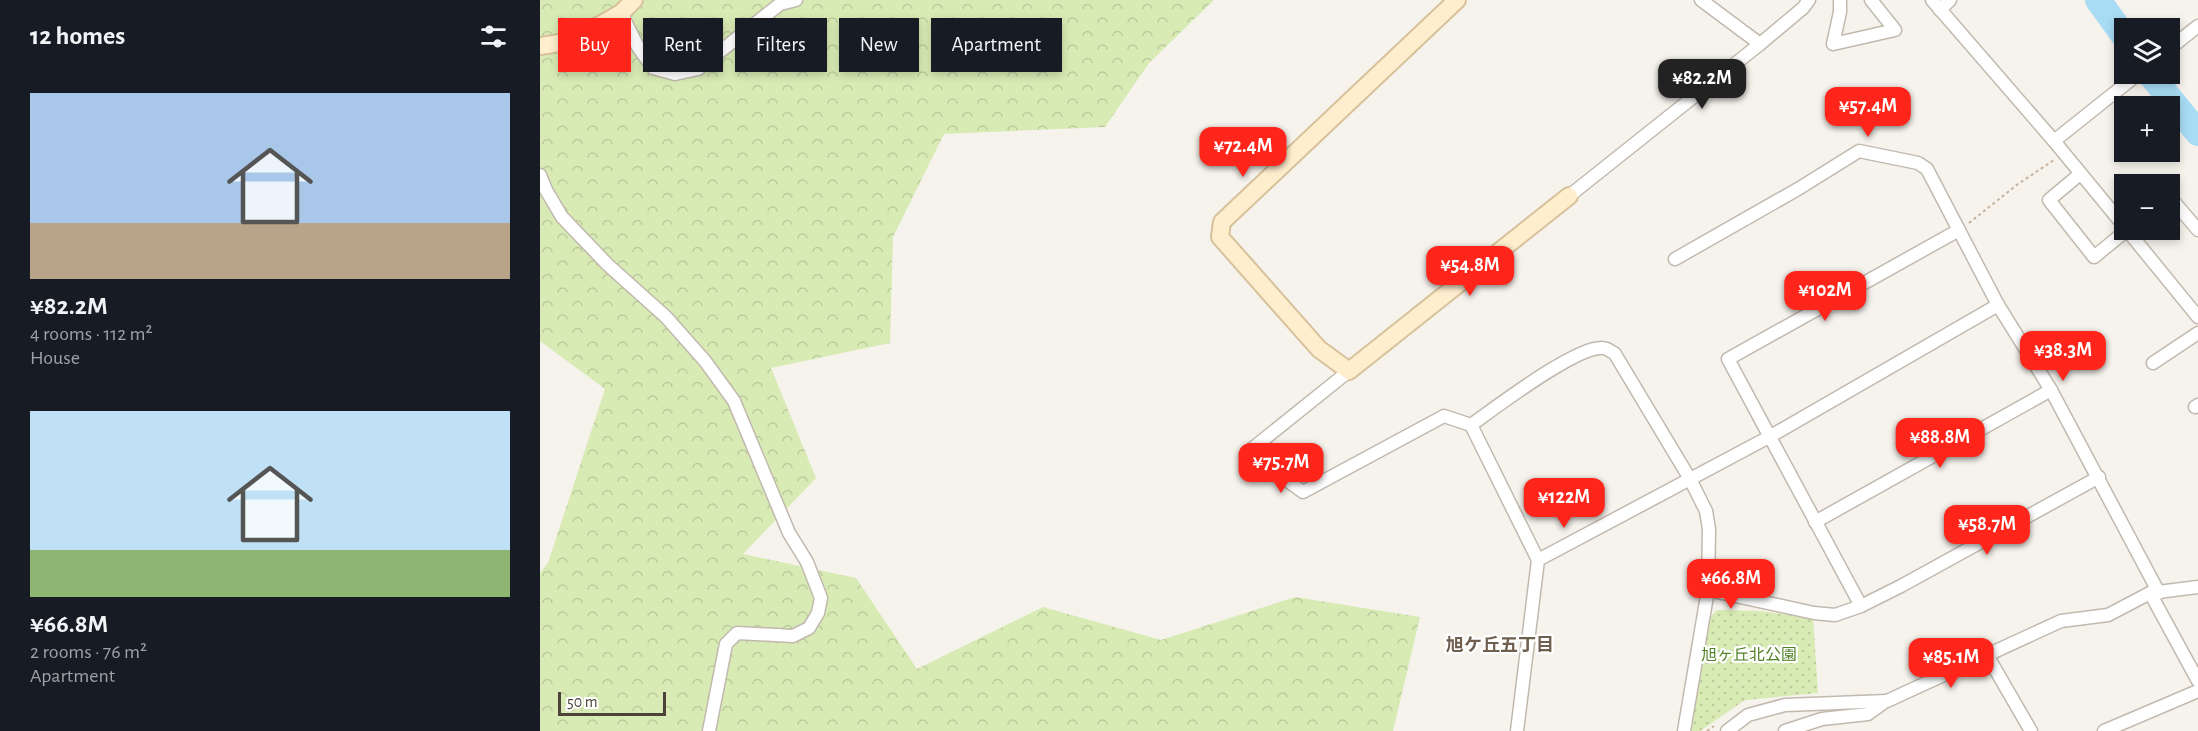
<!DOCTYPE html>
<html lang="en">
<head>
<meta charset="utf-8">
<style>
  :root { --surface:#171b24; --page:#242831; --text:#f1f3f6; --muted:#9ea1a6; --accent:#ff251a }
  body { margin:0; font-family:"Alegreya Sans","Noto Sans JP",sans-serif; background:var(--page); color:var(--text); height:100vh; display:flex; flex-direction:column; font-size:22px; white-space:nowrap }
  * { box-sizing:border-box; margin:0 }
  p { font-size:20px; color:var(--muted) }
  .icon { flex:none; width:33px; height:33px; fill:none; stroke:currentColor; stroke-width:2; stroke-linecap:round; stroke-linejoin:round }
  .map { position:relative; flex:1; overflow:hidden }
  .side { display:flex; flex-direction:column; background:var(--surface); width:540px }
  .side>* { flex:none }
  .top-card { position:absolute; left:18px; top:18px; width:570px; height:54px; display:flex; gap:12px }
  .buttons { position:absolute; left:1574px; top:18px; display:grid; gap:12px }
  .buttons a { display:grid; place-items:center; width:66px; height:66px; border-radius:0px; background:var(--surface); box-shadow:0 3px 9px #0003; font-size:30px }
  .scale { position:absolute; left:18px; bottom:15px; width:108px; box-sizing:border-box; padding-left:6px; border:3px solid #4b4239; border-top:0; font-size:16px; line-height:21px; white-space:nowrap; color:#4b4239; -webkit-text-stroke:4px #fff; paint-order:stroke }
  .price { position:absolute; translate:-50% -51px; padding:0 14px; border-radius:12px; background:var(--accent); color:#fff; font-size:20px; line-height:39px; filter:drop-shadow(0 2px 3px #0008) }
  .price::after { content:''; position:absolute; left:50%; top:36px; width:18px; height:14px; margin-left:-9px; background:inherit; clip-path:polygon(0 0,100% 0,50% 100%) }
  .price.current { background:#222; color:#fff }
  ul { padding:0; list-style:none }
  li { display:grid; align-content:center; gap:12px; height:318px; padding:0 30px }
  li span { display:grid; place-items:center; height:186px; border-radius:0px; color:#555 }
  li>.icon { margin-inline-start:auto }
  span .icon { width:108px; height:108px; fill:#fffc; stroke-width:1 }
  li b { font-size:26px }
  h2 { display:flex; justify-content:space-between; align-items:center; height:72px; padding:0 30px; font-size:26px }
  .chip { padding:0 21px; border-radius:0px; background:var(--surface); box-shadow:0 3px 9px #0003; font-size:21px; line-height:54px }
  .chip.current { background:var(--accent); color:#fff }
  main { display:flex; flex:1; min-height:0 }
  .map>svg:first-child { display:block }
  .grass { fill:url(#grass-dots) }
  .forest { fill:url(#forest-crowns) }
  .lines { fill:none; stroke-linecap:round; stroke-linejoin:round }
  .river { stroke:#a7dcf4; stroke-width:26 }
  .street-casing { stroke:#c2b9ae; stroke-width:15 }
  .secondary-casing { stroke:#d7c19b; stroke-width:20 }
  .path { stroke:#c5b39e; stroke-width:2; stroke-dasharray:3 3; stroke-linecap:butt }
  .street { stroke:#fff; stroke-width:12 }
  .secondary { stroke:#ffeecd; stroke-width:16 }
  .labels { text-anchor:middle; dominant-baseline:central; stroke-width:4.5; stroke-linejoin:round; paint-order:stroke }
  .park-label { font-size:16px; fill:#538128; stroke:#fff }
  .neighbourhood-label { font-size:18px; font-weight:bold; fill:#6f5f4f; stroke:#fff }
</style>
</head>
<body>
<main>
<section class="side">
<h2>12 homes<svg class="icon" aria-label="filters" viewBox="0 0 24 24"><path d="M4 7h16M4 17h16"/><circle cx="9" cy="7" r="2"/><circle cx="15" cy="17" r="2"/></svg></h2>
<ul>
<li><span style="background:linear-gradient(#a9c7e8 70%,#b9a48a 0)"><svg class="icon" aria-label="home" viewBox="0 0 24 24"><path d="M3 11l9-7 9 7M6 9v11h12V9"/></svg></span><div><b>¥82.2M</b><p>4 rooms · 112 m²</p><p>House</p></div></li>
<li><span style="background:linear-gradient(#bfe0f5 75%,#8fb573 0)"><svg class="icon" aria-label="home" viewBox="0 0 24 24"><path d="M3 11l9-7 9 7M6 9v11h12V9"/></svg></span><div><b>¥66.8M</b><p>2 rooms · 76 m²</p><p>Apartment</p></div></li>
</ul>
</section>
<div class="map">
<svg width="1658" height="731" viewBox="0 0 1658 731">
  <defs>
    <pattern id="grass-dots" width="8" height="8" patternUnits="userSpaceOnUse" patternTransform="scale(1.5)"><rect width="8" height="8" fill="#d8ebb4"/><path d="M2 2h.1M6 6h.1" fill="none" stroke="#bbcb9c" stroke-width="1.8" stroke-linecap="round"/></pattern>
    <pattern id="forest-crowns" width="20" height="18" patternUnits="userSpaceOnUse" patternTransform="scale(1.5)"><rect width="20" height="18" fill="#d8ebb4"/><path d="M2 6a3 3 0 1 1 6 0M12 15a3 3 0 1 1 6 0" fill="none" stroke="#bbcb9c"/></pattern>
  </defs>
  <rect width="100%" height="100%" fill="#f6f2ec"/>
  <polygon class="grass" points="1177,610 1220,611 1273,618 1278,693 1205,700 1160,731 1149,731 1170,617"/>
  <polygon class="forest" points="0,0 674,0 609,63 565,127 404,134 353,237 350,343 231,368 276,478 203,554 316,578 377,669 503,607 621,640 755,597 880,617 853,731 0,731 0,573 8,563 65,389 0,341"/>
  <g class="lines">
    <g class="river">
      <polyline points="1558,0 1584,36"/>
      <polyline points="1610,74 1658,133"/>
    </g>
    <g class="street-casing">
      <g id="street">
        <polyline points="1161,0 1220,44"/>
        <polyline points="1300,0 1300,12 1293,44 1355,30 1331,0"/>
        <polyline points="1392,0 1514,141 1584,226"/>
        <polyline points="1400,10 1410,0"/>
        <polyline points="81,13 98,47 113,68 135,74 158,69 240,4 256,0"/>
        <polyline points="1629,49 1658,26"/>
        <polyline points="1514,141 1598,74"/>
        <polyline points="1540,174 1509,200 1554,257 1587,230"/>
        <polyline points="0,175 6,190 22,217 68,265 126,317 165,361 194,401 249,533 267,562 281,598 278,613 269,628 253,636 197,633 186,644 169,731"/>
        <polyline points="1029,196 1220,44 1263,8 1269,0"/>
        <polyline points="1629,196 1658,230"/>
        <polyline points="1587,230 1658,317"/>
        <polyline points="1135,259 1258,189 1319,151 1378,163 1387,169 1458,305 1511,390 1619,593"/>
        <polyline points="1613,363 1658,333"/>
        <polyline points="809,371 708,452 763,492 904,416 931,425"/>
        <polyline points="1655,407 1658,405"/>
        <polyline points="1275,522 1511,390"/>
        <path d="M 998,560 L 931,425 C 955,408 1037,345 1063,348 C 1067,348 1072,352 1075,354 L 1150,479 L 1166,511 L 1169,529 L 1168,590"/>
        <polyline points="1610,593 1658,681"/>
        <polyline points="1321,606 1188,359 1419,230"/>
        <polyline points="1447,655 1491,731"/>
        <polyline points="977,731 998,560 1229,437 1458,305"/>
        <polyline points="1144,731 1168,590 1274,613 1295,615 1321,606 1361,586 1559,477"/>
        <polyline points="1187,731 1208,715 1245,705 1347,701 1521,621 1568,615 1610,593 1658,587"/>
        <polyline points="1245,731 1282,719 1328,714 1346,701"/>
        <polyline points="1564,731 1658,691"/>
      </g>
    </g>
    <g class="secondary-casing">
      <g id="secondary">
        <polyline points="917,0 682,222 680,237 779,349 809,371 1029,196"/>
        <polyline points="0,46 32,41 81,13 94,0"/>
      </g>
    </g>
    <g class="path">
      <polyline points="1429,223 1478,184 1514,160"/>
      <polyline points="1167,731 1174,726"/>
    </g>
    <use href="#street" class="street"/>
    <use href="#secondary" class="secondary"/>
  </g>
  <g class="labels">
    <g class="park-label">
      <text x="1209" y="655">旭ヶ丘北公園</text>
    </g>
    <g class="neighbourhood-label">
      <text x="960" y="646">旭ケ丘五丁目</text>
    </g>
  </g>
</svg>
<div class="buttons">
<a><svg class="icon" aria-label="layers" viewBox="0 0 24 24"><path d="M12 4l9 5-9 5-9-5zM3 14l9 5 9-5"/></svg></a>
<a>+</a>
<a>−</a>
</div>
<div class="scale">50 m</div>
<b class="price current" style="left:1162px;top:110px">¥82.2M</b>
<b class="price" style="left:1328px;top:138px">¥57.4M</b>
<b class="price" style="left:703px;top:178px">¥72.4M</b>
<b class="price" style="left:930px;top:297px">¥54.8M</b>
<b class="price" style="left:1285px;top:322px">¥102M</b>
<b class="price" style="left:1523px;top:382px">¥38.3M</b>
<b class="price" style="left:1400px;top:469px">¥88.8M</b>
<b class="price" style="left:741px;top:494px">¥75.7M</b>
<b class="price" style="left:1024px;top:529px">¥122M</b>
<b class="price" style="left:1447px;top:556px">¥58.7M</b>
<b class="price" style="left:1191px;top:610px">¥66.8M</b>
<b class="price" style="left:1411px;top:689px">¥85.1M</b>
<div class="top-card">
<a class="chip current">Buy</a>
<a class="chip">Rent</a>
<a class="chip">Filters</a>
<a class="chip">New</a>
<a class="chip">Apartment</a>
</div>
</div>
</main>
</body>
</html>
